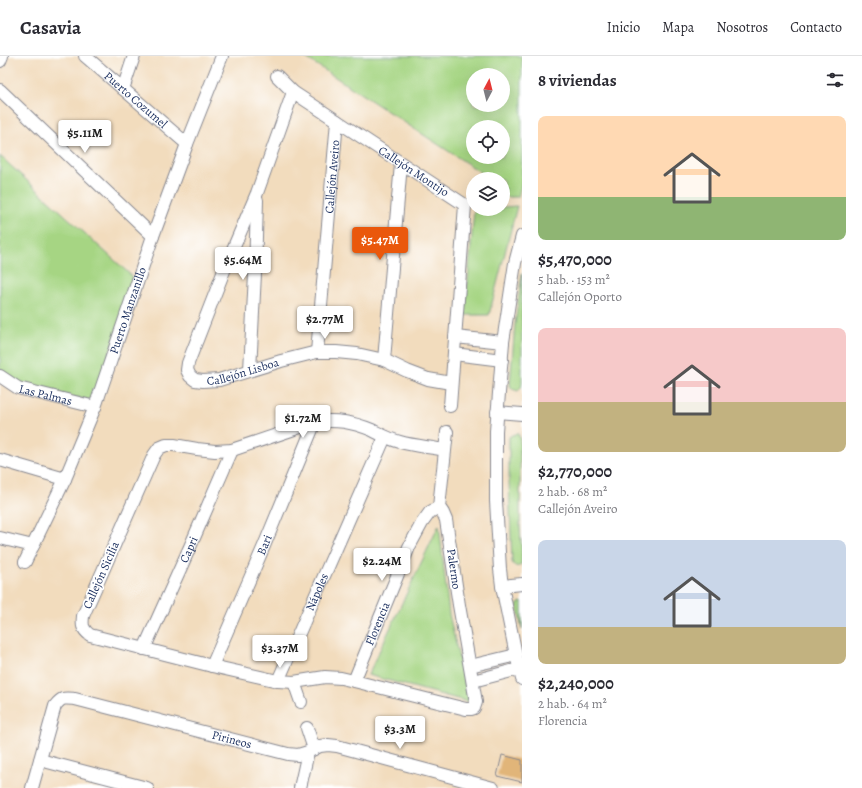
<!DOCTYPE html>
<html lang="es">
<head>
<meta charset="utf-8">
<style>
  :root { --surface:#fff; --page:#f2f2f3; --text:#2b2b33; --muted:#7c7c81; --line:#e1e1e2; --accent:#ea580c }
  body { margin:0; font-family:Alegreya,serif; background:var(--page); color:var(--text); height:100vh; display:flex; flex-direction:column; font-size:15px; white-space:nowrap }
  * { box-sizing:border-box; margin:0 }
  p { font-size:13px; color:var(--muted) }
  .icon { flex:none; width:22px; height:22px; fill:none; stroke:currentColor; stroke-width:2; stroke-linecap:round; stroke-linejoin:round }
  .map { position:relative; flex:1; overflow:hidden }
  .panel { display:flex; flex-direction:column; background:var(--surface); width:340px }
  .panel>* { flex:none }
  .needle { width:26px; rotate:7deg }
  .tools { position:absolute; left:466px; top:12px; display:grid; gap:8px }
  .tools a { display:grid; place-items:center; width:44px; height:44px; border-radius:50%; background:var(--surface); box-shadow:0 4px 16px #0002; font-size:20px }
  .price { position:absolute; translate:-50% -34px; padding:0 9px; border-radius:4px; background:#fff; color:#222; font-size:13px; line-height:26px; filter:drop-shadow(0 1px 2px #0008) }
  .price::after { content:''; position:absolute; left:50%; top:24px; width:12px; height:9px; margin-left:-6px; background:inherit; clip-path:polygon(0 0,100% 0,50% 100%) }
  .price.selected { background:var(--accent); color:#fff }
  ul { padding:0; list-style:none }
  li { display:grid; align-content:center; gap:8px; height:212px; padding:0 16px }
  li span { display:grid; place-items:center; height:124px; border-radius:8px; color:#555 }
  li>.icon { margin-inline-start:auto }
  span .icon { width:72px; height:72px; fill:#fffc; stroke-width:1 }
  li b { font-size:17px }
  h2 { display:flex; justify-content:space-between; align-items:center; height:48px; padding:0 16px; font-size:17px }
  header { display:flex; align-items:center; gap:24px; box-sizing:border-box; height:56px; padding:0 20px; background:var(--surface); border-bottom:1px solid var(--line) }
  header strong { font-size:19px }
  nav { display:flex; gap:22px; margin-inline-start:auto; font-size:14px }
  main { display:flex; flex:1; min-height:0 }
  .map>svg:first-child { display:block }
  .green { fill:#a6d583; stroke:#608270; fill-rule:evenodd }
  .building { fill:#e1b579 }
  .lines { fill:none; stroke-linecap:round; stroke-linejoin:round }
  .minor-casing { stroke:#86868e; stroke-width:14 }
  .minor { stroke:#fff; stroke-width:12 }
  .labels { text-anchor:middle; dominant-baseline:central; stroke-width:3.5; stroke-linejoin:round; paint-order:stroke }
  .street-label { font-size:12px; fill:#1b2f5e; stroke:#fff }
</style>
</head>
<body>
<header>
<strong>Casavia</strong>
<nav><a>Inicio</a><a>Mapa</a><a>Nosotros</a><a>Contacto</a></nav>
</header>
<main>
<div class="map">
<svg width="522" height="732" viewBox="0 0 522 732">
  <rect width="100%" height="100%" fill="#fff"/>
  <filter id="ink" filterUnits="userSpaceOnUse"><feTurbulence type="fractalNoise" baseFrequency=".025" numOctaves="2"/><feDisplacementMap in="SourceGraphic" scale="8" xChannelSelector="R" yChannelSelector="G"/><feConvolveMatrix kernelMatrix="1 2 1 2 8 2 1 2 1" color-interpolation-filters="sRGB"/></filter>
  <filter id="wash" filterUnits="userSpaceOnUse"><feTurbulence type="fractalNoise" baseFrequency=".012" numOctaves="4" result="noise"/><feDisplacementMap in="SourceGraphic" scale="16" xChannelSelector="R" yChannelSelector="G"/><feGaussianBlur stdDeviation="0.9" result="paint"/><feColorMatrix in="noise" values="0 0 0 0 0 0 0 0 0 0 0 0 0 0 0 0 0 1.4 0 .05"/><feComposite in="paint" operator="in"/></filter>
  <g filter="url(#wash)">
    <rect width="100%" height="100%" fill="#f2dcbd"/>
    <g class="green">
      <path d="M 303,0 L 522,0 L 522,126 L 518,141 L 503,141 L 503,132 L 507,134 L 503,131 L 503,123 L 491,123 ZM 473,19 L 503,19 L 503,49 L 473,49 ZM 473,71 L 503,71 L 503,101 L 473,101 Z"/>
      <polygon points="0,100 134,222 94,345 21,331 0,317"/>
      <polygon points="517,150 489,259 465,259 474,155 489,153 503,153 503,151"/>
      <polygon points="522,217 522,327 521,332 518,335 512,333 510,329 515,268"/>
      <path d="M 515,378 L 518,378 L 520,382 L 520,471 L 522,500 L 521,509 C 517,512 514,510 512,506 L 509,426 L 509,381 L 512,379 Z"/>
      <polygon points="439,469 449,558 469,646 368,619"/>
      <polygon points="521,546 522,546 522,574 517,550 518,548"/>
    </g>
    <g id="blocks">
      <polygon class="building" points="502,699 522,704 522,726 497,720"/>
    </g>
  </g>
  <g filter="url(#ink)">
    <use href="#blocks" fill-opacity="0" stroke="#86868e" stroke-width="1"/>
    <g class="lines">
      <g class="minor-casing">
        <g id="minor">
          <path id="s1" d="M 85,0 L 187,88"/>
          <polyline points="0,5 2,0"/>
          <path id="s2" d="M 277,20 L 293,36 L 465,149"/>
          <polyline points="123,33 134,0"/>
          <polyline points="0,34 153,180"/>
          <path id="s3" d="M 293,36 L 257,137 L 227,207 L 188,307 L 187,314 L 190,320 L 195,324 L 203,325 L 219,324 L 281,305 L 317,296 L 336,296 L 357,298 L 384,304 L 407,315 L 428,323 L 451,327"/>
          <polyline points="522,180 515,207 503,286 496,375 496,445 500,513 502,530 516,599 522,623"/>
          <polyline points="455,281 503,286"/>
          <path id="s4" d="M 317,296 L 337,65"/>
          <polyline points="454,298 502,304"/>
          <polyline points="384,304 401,108"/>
          <polyline points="250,314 255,218 257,144"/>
          <path id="s5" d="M 0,320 L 18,332 L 95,351"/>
          <polyline points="450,350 465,149"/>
          <polyline points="497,356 522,358"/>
          <path d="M 445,394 C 430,391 414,390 400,386 C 389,383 382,379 372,374 C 352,366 336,363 315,366 L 232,394 L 215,395 L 197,393 L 174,389 L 166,389 L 159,392 L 154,399 L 83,560 C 82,569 82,573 90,579 L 212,610 L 278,625 L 294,626 L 325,621 L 341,622 L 354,625 L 466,653 L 471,653 L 474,652 L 476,646 L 459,549 L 446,464 L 443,457 L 439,451 L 447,376"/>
          <polyline points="0,404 65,423"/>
          <polyline points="0,482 33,490"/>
          <path id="s6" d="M 25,506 L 65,423 L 95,351 L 153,180 L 187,88 L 222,0"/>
          <polyline points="502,530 522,528"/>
          <path id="s7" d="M 144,593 L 190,491 L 232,394"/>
          <path id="s8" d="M 212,610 L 264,490 L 315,366"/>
          <polyline points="470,610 516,599"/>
          <path id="s9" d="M 278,625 L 385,381"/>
          <path id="s10" d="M 354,625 L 409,491 L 422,467 L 430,456 L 439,451"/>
          <polyline points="473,625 519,613"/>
          <polyline points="294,626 301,646"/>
          <polyline points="307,672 314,693"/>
          <polyline points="40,704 147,732"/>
          <path id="s11" d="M 32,732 L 55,650 C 62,641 64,642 75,643 L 288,698 L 298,699 L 308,696 L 320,690 L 328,689 L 337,690 L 493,732"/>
          <polyline points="300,732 308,696"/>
        </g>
      </g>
      <use href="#minor" class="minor"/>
    </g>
  </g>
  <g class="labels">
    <g class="street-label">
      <text stroke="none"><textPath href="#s1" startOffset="67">Puerto Cozumel</textPath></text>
      <text stroke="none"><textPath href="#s2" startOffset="167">Callejón Montijo</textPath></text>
      <text stroke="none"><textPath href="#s4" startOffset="176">Callejón Aveiro</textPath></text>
      <text stroke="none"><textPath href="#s6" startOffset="272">Puerto Manzanillo</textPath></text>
      <text stroke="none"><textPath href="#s3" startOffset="360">Callejón Lisboa</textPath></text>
      <text stroke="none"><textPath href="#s5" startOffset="50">Las Palmas</textPath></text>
      <text stroke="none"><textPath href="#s8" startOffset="132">Bari</textPath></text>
      <text stroke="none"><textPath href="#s7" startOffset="109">Capri</textPath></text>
      <text transform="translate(454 513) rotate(82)">Palermo</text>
      <text transform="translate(101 519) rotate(-66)">Callejón Sicilia</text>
      <text stroke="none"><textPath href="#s9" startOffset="97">Nápoles</textPath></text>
      <text stroke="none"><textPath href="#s10" startOffset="62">Florencia</textPath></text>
      <text stroke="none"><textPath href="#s11" startOffset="270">Pirineos</textPath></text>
    </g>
  </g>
</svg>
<div class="tools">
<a><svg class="needle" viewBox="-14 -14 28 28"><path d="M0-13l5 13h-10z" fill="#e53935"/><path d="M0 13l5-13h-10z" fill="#7c7c81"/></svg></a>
<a><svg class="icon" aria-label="locate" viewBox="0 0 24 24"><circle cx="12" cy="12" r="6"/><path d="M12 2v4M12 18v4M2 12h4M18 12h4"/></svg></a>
<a><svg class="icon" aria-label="layers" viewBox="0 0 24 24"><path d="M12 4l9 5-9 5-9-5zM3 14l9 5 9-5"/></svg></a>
</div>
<b class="price" style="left:85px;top:98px">$5.11M</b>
<b class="price selected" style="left:380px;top:205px">$5.47M</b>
<b class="price" style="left:243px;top:225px">$5.64M</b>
<b class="price" style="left:325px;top:284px">$2.77M</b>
<b class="price" style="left:303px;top:383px">$1.72M</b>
<b class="price" style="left:382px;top:526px">$2.24M</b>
<b class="price" style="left:280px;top:613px">$3.37M</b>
<b class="price" style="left:400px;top:694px">$3.3M</b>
</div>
<section class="panel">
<h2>8 viviendas<svg class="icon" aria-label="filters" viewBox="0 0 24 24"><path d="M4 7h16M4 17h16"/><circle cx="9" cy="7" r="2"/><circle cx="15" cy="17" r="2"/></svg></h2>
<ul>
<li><span style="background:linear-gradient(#ffd9b3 65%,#8fb573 0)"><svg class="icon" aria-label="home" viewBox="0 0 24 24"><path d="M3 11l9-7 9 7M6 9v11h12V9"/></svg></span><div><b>$5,470,000</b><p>5 hab. · 153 m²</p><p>Callejón Oporto</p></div></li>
<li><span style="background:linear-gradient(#f6c9c9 60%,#c2b280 0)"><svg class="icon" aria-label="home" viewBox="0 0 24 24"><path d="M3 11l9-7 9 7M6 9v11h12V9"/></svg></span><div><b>$2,770,000</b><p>2 hab. · 68 m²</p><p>Callejón Aveiro</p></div></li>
<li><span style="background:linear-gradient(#c9d6e8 70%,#c2b280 0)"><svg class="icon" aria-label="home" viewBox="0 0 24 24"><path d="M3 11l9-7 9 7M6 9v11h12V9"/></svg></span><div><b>$2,240,000</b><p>2 hab. · 64 m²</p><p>Florencia</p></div></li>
</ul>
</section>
</main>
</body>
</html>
